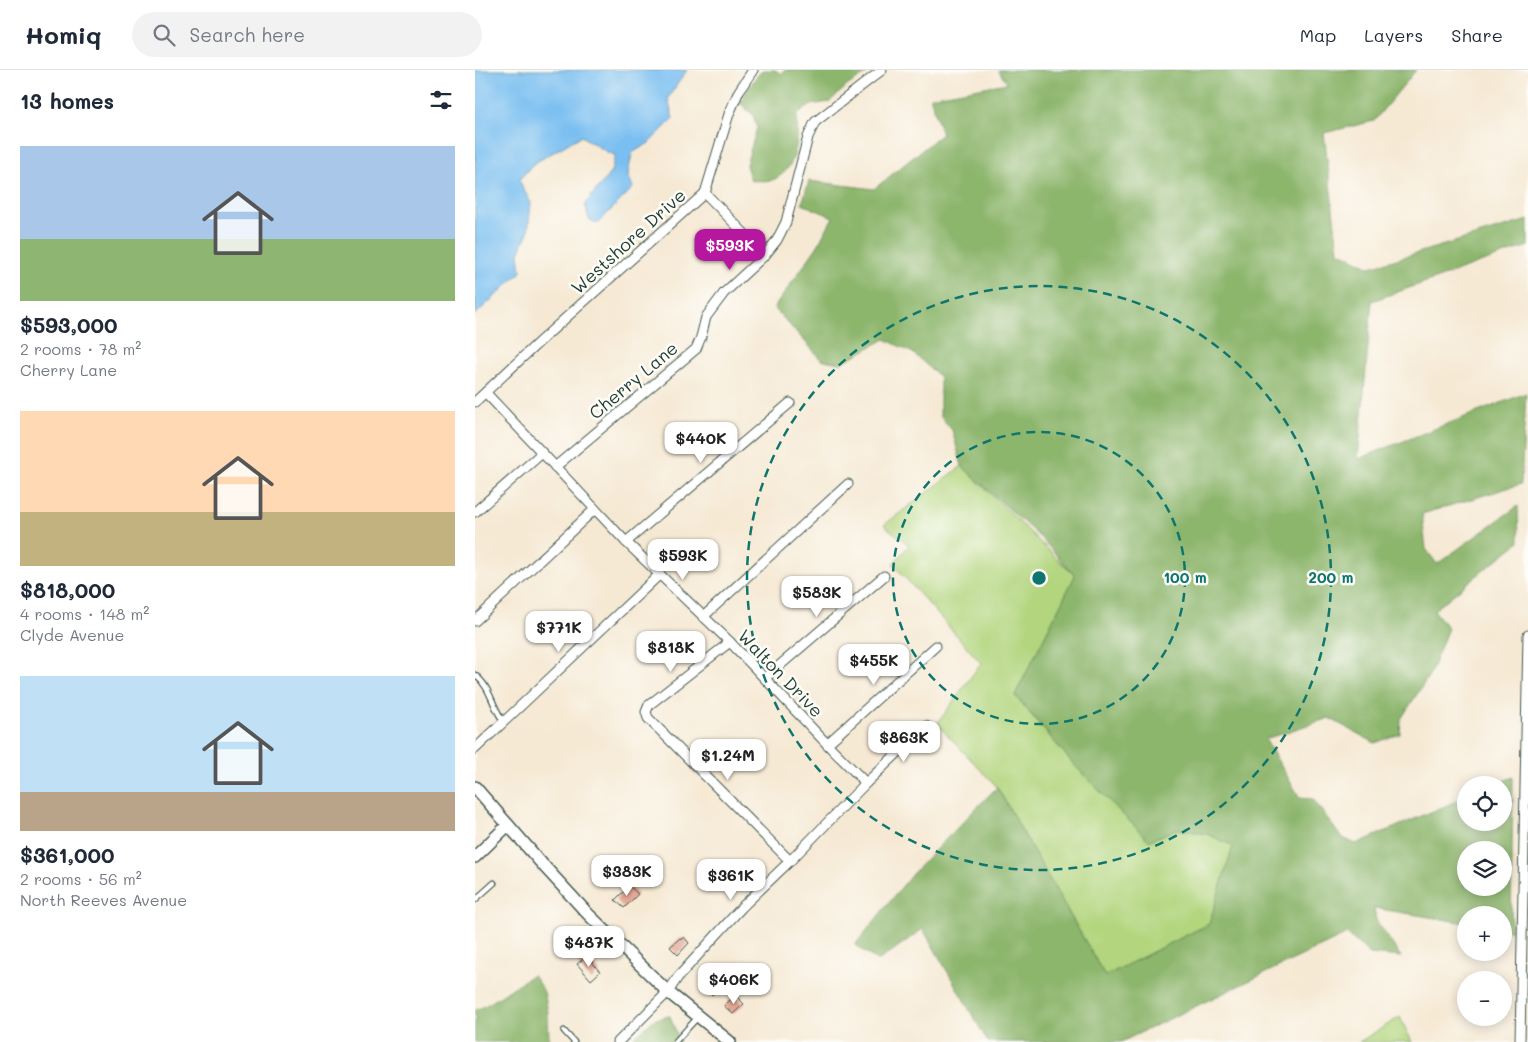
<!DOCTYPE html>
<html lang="en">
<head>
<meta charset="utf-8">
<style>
  :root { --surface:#fff; --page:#f2f2f3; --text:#1f2937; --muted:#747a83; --line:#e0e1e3; --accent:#b5179e }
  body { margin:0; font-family:Mali,sans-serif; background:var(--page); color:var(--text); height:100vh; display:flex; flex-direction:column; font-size:19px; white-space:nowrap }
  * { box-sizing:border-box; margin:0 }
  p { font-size:16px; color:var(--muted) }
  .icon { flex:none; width:28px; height:28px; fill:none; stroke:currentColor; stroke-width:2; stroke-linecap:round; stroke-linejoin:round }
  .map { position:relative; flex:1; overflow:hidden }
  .panel { display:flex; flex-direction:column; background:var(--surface); width:475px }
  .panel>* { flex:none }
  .controls { position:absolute; left:982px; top:706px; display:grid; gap:10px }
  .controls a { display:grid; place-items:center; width:55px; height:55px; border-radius:50%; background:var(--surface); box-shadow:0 2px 12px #0003; font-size:25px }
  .price { position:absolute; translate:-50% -42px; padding:0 11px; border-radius:10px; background:#fff; color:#222; font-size:16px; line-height:32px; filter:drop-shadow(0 1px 2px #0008) }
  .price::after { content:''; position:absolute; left:50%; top:30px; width:15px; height:11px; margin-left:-8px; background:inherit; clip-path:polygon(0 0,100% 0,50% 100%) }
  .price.selected { background:var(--accent); color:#fff }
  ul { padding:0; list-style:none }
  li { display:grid; align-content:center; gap:10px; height:265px; padding:0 20px }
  li span { display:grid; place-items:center; height:155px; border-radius:0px; color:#555 }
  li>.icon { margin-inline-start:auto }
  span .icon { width:90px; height:90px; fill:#fffc; stroke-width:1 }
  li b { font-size:21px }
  h2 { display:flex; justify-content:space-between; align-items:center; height:60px; padding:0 20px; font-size:21px }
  header { display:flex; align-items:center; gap:30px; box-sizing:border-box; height:70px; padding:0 25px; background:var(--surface); border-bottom:1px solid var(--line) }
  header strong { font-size:24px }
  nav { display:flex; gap:28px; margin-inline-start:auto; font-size:18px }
  .search { width:350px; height:45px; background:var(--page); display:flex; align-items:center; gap:12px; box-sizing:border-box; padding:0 18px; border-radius:28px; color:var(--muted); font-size:19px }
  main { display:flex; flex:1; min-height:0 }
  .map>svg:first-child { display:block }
  .green { fill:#b2d57e; stroke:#688959 }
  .forest { fill:#8db66d; stroke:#567a50; fill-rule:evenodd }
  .water { fill:#7abff1; stroke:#4c7e92 }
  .building { fill:#e4a795 }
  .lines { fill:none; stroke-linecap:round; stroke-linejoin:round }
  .service-casing { stroke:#3f574c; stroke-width:7 }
  .minor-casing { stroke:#3f574c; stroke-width:11 }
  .tertiary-casing { stroke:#3f574c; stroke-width:14 }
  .service { stroke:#fff; stroke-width:4.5 }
  .minor { stroke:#fff; stroke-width:9 }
  .tertiary { stroke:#fff; stroke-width:11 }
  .ring { fill:none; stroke:#0f766e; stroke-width:2.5; stroke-dasharray:9 6 }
  .labels { text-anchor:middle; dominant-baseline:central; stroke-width:5; stroke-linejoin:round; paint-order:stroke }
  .street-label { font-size:18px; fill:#1f3d34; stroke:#fdfcf7 }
  .centre { fill:#0f766e; stroke:#fdfcf7; stroke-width:2.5 }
  .ring-label { font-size:15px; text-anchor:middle; font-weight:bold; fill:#0f766e; stroke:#fdfcf7; stroke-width:5; stroke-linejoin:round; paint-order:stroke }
</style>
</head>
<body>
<header>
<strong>Homiq</strong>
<div class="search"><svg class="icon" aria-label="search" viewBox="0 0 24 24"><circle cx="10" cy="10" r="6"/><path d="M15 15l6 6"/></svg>Search here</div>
<nav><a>Map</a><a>Layers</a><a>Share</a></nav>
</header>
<main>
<section class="panel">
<h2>13 homes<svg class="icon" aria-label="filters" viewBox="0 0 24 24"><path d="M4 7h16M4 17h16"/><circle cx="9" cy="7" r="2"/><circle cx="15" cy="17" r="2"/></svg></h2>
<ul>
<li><span style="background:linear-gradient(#a9c7e8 60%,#8fb573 0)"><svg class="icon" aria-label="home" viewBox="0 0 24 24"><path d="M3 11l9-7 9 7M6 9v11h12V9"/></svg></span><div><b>$593,000</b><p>2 rooms · 78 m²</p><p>Cherry Lane</p></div></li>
<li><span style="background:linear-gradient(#ffd9b3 65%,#c2b280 0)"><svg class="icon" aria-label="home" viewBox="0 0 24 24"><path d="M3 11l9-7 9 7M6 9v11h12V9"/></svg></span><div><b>$818,000</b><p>4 rooms · 148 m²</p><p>Clyde Avenue</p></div></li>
<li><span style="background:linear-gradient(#bfe0f5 75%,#b9a48a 0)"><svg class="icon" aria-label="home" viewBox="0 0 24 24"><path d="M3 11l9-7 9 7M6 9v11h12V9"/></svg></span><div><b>$361,000</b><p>2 rooms · 56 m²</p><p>North Reeves Avenue</p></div></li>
</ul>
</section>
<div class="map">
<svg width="1053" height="972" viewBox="0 0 1053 972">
  <rect width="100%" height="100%" fill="#fdfcf7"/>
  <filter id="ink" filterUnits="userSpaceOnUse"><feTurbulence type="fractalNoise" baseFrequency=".02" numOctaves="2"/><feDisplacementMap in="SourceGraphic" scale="10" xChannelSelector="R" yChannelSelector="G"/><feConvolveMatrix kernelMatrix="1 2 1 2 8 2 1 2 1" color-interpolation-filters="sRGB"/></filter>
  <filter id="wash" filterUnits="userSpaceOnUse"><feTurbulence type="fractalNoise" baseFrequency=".0096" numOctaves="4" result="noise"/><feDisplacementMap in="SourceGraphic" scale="20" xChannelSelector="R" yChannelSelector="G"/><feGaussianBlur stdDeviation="1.12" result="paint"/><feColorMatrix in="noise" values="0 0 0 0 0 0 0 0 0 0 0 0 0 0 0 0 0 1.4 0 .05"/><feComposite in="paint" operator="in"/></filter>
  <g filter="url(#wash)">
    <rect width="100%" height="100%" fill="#f6e9d4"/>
    <g class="green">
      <polygon points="487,396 600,506 540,626 601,697 674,770 702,759 732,764 759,775 734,854 630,906 522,717 462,654 506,593 418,494 434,475 409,455"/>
      <polygon points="925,947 937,972 884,972"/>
    </g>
    <g class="forest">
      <path d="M 288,0 L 300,0 L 307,4 L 309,0 L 397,0 L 373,15 L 354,32 L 336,35 L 322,45 C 323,69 324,96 300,109 C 294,112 283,110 276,111 L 271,95 L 282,58 L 278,45 L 265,33 L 281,7 Z"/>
      <path d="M 523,0 L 941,0 L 899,51 L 849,63 L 863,181 L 895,197 L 1053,150 L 1053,176 L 897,231 L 883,389 L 1051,323 L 1046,414 L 947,444 L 951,479 L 962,494 L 1043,436 L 1044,472 L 959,540 L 973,558 L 955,604 L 926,649 L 925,664 L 900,673 L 854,648 L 790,669 L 825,728 L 838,729 L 866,767 L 881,774 L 991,727 L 991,752 L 1029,752 L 1029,715 L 1019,715 L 1038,707 L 1036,861 L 1029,859 L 1029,845 L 991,845 L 991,853 L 899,838 L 901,850 L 926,887 L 895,884 L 872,864 L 646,972 L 513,972 L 448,859 L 403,891 L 380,875 L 438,803 L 522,717 L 630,906 L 734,854 L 758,776 L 732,764 L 702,759 L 674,771 L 601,697 L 540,625 L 600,506 L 568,470 L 487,396 L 477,360 L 465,346 L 465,307 L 438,283 L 410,269 L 366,293 L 347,290 L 299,238 L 342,177 L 358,147 L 327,134 L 334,111 L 399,119 L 467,64 L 455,27 L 532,13 ZM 991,780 L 1029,780 L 1029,818 L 991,818 Z"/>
      <path d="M 58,905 L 69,922 L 73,942 L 74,972 L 0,972 L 0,940 C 20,933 38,916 58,905 Z"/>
      <polygon points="195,946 205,972 153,972 180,949"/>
    </g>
    <polygon class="water" points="0,0 212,0 193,28 198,49 174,73 157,83 153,104 158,118 122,154 114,149 110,134 136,102 140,85 132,82 106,66 58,94 44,110 56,133 53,162 44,183 46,202 0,245"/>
    <g id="blocks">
      <g class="building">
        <polygon points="154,816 163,824 149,838 140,830"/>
        <polygon points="209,867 214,873 203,885 195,877 205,868 207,869"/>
        <polygon points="112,886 125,902 116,910 102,894"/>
        <polygon points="244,903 251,910 237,925 227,916 238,904 241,907"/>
        <polygon points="260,925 269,934 258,944 249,936"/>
      </g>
    </g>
  </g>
  <g filter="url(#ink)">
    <use href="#blocks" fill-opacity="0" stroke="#3f574c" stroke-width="1"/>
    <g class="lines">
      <g class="service-casing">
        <g id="service">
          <path d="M 0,605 C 16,617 17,637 29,652"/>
          <polyline points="0,830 19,813"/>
          <polyline points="89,961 99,972"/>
          <polyline points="200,972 223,947"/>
        </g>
      </g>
      <g class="minor-casing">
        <g id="minor">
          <polyline points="230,123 290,185"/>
          <polyline points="11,323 151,472 255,572 352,674 391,713"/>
          <polyline points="0,332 64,272 230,123 254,44 264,21 278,0"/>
          <polyline points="80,397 221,279 226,267 231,247 249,223 290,185 302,170 311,152 333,67 340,52 407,0"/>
          <polyline points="0,442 67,383"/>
          <polyline points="151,472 315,333"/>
          <polyline points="228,547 373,414"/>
          <polyline points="0,551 120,439"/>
          <polyline points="255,572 174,635 171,642 173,648 315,791"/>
          <polyline points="290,608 409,506"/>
          <polyline points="352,674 461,576"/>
          <polyline points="0,679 184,505"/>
          <polyline points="143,972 193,922 203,907 268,836 315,791 391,713 451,656"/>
          <polyline points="1045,972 1053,565"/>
        </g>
      </g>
      <g class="tertiary-casing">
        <g id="tertiary">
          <polyline points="0,717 68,795 113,844 193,922 255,972"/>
          <polyline points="0,787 33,755"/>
        </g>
      </g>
      <use href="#service" class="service"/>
      <use href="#minor" class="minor"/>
      <use href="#tertiary" class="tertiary"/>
    </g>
  </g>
  <g class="ring">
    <circle cx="564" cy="508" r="146"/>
    <circle cx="564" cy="508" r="292"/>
  </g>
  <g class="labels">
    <g class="street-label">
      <text transform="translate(153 171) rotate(-42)">Westshore Drive</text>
      <text transform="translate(158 310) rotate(-40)">Cherry Lane</text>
      <text transform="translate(306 603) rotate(46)">Walton Drive</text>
    </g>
  </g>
  <circle cx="564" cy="508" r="8" class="centre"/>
  <g class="ring-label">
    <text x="710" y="513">100 m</text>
    <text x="856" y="513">200 m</text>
  </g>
</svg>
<div class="controls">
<a><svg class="icon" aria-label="locate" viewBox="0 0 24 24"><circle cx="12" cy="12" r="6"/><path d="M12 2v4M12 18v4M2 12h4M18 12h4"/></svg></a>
<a><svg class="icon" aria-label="layers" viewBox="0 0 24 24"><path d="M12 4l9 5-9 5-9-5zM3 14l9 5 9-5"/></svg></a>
<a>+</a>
<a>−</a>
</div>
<b class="price selected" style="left:255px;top:201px">$593K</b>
<b class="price" style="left:226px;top:394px">$440K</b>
<b class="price" style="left:208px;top:511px">$593K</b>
<b class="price" style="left:342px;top:548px">$583K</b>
<b class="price" style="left:84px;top:583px">$771K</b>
<b class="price" style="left:196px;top:603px">$818K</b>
<b class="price" style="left:399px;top:616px">$455K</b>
<b class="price" style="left:429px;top:693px">$863K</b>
<b class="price" style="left:253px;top:711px">$1.24M</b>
<b class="price" style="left:152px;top:827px">$383K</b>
<b class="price" style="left:256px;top:831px">$361K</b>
<b class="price" style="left:114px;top:898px">$487K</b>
<b class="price" style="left:259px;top:935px">$406K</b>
</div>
</main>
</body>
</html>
